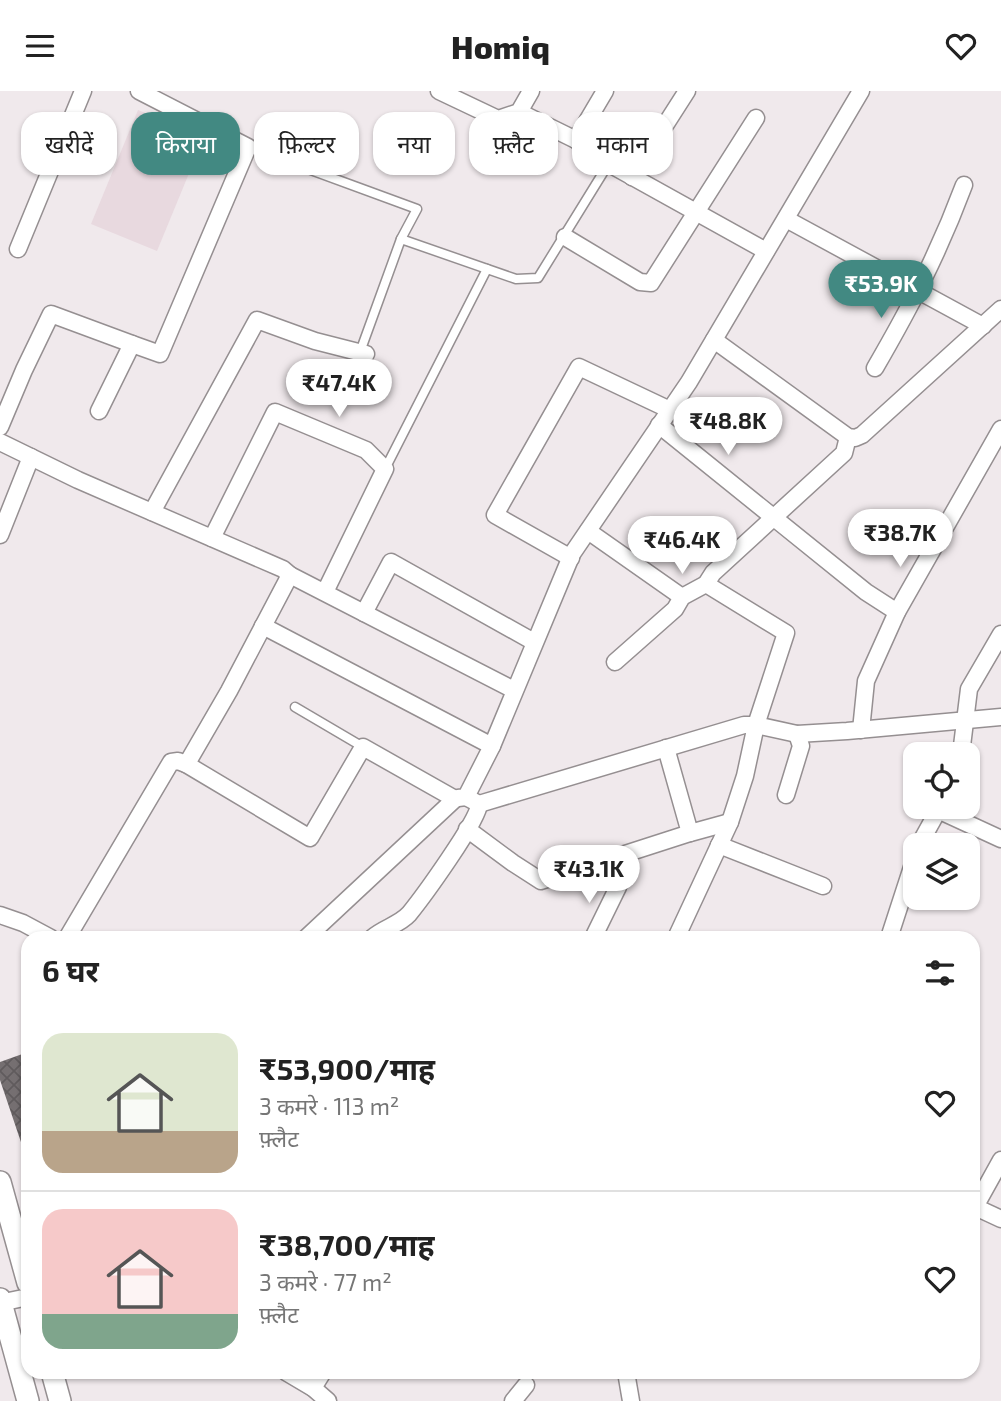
<!DOCTYPE html>
<html lang="hi">
<head>
<meta charset="utf-8">
<style>
  :root { --surface:#fff; --page:#f6f6f6; --text:#222; --muted:#767676; --line:#e0e0e0; --accent:#428982 }
  body { margin:0; font-family:"Exo 2","Noto Sans Devanagari",sans-serif; background:var(--page); color:var(--text); height:100vh; display:flex; flex-direction:column; font-size:26px; white-space:nowrap }
  * { box-sizing:border-box; margin:0 }
  p { font-size:23px; color:var(--muted) }
  .icon { flex:none; width:38px; height:38px; fill:none; stroke:currentColor; stroke-width:2; stroke-linecap:round; stroke-linejoin:round }
  .map { position:relative; flex:1; overflow:hidden }
  .side { position:absolute; left:21px; top:840px; width:959px; height:448px; display:flex; flex-direction:column; background:var(--surface); border-radius:21px; box-shadow:0 2px 5px #0004 }
  .side>* { flex:none }
  .hud { position:absolute; left:21px; top:21px; width:959px; height:63px; display:flex; gap:14px }
  .controls { position:absolute; left:903px; top:651px; display:grid; gap:14px }
  .controls a { display:grid; place-items:center; width:77px; height:77px; border-radius:14px; background:var(--surface); box-shadow:0 2px 5px #0004; font-size:35px }
  .price { position:absolute; translate:-50% -60px; padding:0 16px; border-radius:24px; background:#fff; color:#222; font-size:23px; line-height:46px; filter:drop-shadow(0 2px 4px #0008) }
  .price::after { content:''; position:absolute; left:50%; top:42px; width:21px; height:16px; margin-left:-10px; background:inherit; clip-path:polygon(0 0,100% 0,50% 100%) }
  .price.active { background:var(--accent); color:#fff }
  ul { padding:0; list-style:none }
  li { display:flex; align-items:center; gap:21px; height:175px; padding:0 21px }
  li+li { border-top:2px solid var(--line) }
  li span { display:grid; place-items:center; flex:none; width:196px; height:140px; border-radius:21px; color:#555 }
  li>.icon { margin-inline-start:auto }
  span .icon { width:84px; height:84px; fill:#fffc; stroke-width:1 }
  li b { font-size:30px }
  h2 { display:flex; justify-content:space-between; align-items:center; height:84px; padding:0 21px; font-size:30px }
  .chip { padding:0 24px; border-radius:21px; background:var(--surface); box-shadow:0 2px 5px #0004; font-size:24px; line-height:63px }
  .chip.active { background:var(--accent); color:#fff }
  header { display:flex; justify-content:space-between; align-items:center; height:91px; padding:0 21px; background:var(--surface); font-size:32px; font-weight:800 }
  .map>svg:first-child { display:block }
  .built { fill:#e8d9df }
  .building { fill:url(#building-cross-hatch) }
  .lines { fill:none; stroke-linecap:round; stroke-linejoin:round }
  .lane-casing { stroke:#958f91; stroke-width:11 }
  .street-casing { stroke:#958f91; stroke-width:19 }
  .secondary-casing { stroke:#958f91; stroke-width:24 }
  .lane { stroke:#fff; stroke-width:8 }
  .street { stroke:#fff; stroke-width:16 }
  .secondary { stroke:#fff; stroke-width:21 }
</style>
</head>
<body>
<header><svg class="icon" aria-label="menu" viewBox="0 0 24 24"><path d="M4 6h16M4 12h16M4 18h16"/></svg>Homiq<svg class="icon" aria-label="heart" viewBox="0 0 24 24"><path d="M12 20l-8-8c-3-5 5-10 8-4 3-6 11-1 8 4z"/></svg></header>
<div class="map">
<svg width="1001" height="1310" viewBox="0 0 1001 1310">
  <defs>
    <pattern id="building-cross-hatch" width="8" height="8" patternUnits="userSpaceOnUse" patternTransform="scale(1.75)"><rect width="8" height="8" fill="#756f71"/><path d="M0 0l8 8M0 8l8-8" fill="none" stroke="#605b5d"/></pattern>
  </defs>
  <rect width="100%" height="100%" fill="#f0e9ec"/>
  <polygon class="built" points="138,19 204,46 157,160 91,133"/>
  <polygon class="building" points="28,961 28,1065 26,1066 0,989 0,971"/>
  <g class="lines">
    <g class="lane-casing">
      <g id="lane">
        <polyline points="248,56 417,118 401,148"/>
        <polyline points="360,261 401,148 516,188 538,187 609,72"/>
        <polyline points="385,378 487,178"/>
        <polyline points="295,616 363,656"/>
      </g>
    </g>
    <g class="street-casing">
      <g id="street">
        <polyline points="439,0 498,28 519,21 531,0"/>
        <polyline points="519,21 576,49 613,75 766,160"/>
        <polyline points="576,49 605,0"/>
        <polyline points="632,86 687,0"/>
        <polyline points="786,128 983,235"/>
        <polyline points="565,146 640,191 651,192 756,27"/>
        <polyline points="18,158 83,0"/>
        <polyline points="714,249 848,346 855,347 862,344 1001,218"/>
        <polyline points="132,253 160,263 248,56 139,0"/>
        <path d="M 875,277 C 911,215 939,161 964,94"/>
        <polyline points="659,334 866,501 897,521"/>
        <polyline points="0,336 24,279 51,223 132,253 99,320"/>
        <polyline points="0,351 78,389 283,478 290,484 229,600 189,669 186,673 178,670 171,671 67,847"/>
        <polyline points="152,421 257,229 315,250 366,263"/>
        <polyline points="588,440 682,506"/>
        <polyline points="0,444 31,366"/>
        <polyline points="212,447 275,321 366,359 385,378 325,501"/>
        <polyline points="571,467 495,424 579,276 670,319"/>
        <polyline points="290,484 514,599"/>
        <polyline points="364,522 391,471 534,551"/>
        <polyline points="263,535 492,655 466,706 458,707"/>
        <polyline points="615,571 675,518 682,506 706,493 713,482 844,362 848,346"/>
        <polyline points="861,639 866,590 897,521 1001,338"/>
        <polyline points="492,655 572,463 689,291 861,0"/>
        <polyline points="961,663 969,598 1001,543"/>
        <polyline points="186,673 310,747 363,656 455,708 306,847"/>
        <polyline points="786,704 801,655 797,643"/>
        <polyline points="466,706 479,713 744,634 756,634 797,643 847,640 1001,626"/>
        <polyline points="938,719 1001,748"/>
        <polyline points="467,738 513,772 541,790 690,742 666,657"/>
        <polyline points="690,742 730,731"/>
        <polyline points="719,754 823,795"/>
        <polyline points="919,754 940,716"/>
        <polyline points="0,824 23,832 51,847"/>
        <path d="M 372,847 C 383,837 399,834 409,823 C 422,807 479,729 479,713"/>
        <polyline points="593,847 618,796"/>
        <polyline points="676,847 730,731 745,685 756,634 786,542 706,493"/>
        <polyline points="889,847 915,767"/>
        <polyline points="973,1115 1001,1128"/>
        <polyline points="975,1116 1001,1069"/>
        <polyline points="0,1212 28,1206"/>
        <polyline points="286,1281 313,1297 328,1310"/>
        <polyline points="626,1281 631,1310"/>
        <polyline points="313,1297 323,1281"/>
        <polyline points="513,1310 526,1294"/>
      </g>
    </g>
    <g class="secondary-casing">
      <g id="secondary">
        <polyline points="0,1091 28,1192"/>
        <polyline points="0,1208 28,1310"/>
        <polyline points="52,1281 60,1310"/>
      </g>
    </g>
    <use href="#lane" class="lane"/>
    <use href="#street" class="street"/>
    <use href="#secondary" class="secondary"/>
  </g>
</svg>
<div class="controls">
<a><svg class="icon" aria-label="locate" viewBox="0 0 24 24"><circle cx="12" cy="12" r="6"/><path d="M12 2v4M12 18v4M2 12h4M18 12h4"/></svg></a>
<a><svg class="icon" aria-label="layers" viewBox="0 0 24 24"><path d="M12 4l9 5-9 5-9-5zM3 14l9 5 9-5"/></svg></a>
</div>
<b class="price active" style="left:881px;top:229px">₹53.9K</b>
<b class="price" style="left:339px;top:328px">₹47.4K</b>
<b class="price" style="left:728px;top:366px">₹48.8K</b>
<b class="price" style="left:900px;top:478px">₹38.7K</b>
<b class="price" style="left:682px;top:485px">₹46.4K</b>
<b class="price" style="left:589px;top:814px">₹43.1K</b>
<div class="hud">
<a class="chip">खरीदें</a>
<a class="chip active">किराया</a>
<a class="chip">फ़िल्टर</a>
<a class="chip">नया</a>
<a class="chip">फ़्लैट</a>
<a class="chip">मकान</a>
</div>
<section class="side">
<h2>6 घर<svg class="icon" aria-label="filters" viewBox="0 0 24 24"><path d="M4 7h16M4 17h16"/><circle cx="9" cy="7" r="2"/><circle cx="15" cy="17" r="2"/></svg></h2>
<ul>
<li><span style="background:linear-gradient(#dfe7d0 70%,#b9a48a 0)"><svg class="icon" aria-label="home" viewBox="0 0 24 24"><path d="M3 11l9-7 9 7M6 9v11h12V9"/></svg></span><div><b>₹53,900/माह</b><p>3 कमरे · 113 m²</p><p>फ़्लैट</p></div><svg class="icon" aria-label="heart" viewBox="0 0 24 24"><path d="M12 20l-8-8c-3-5 5-10 8-4 3-6 11-1 8 4z"/></svg></li>
<li><span style="background:linear-gradient(#f6c9c9 75%,#7fa58c 0)"><svg class="icon" aria-label="home" viewBox="0 0 24 24"><path d="M3 11l9-7 9 7M6 9v11h12V9"/></svg></span><div><b>₹38,700/माह</b><p>3 कमरे · 77 m²</p><p>फ़्लैट</p></div><svg class="icon" aria-label="heart" viewBox="0 0 24 24"><path d="M12 20l-8-8c-3-5 5-10 8-4 3-6 11-1 8 4z"/></svg></li>
</ul>
</section>
</div>
</body>
</html>
